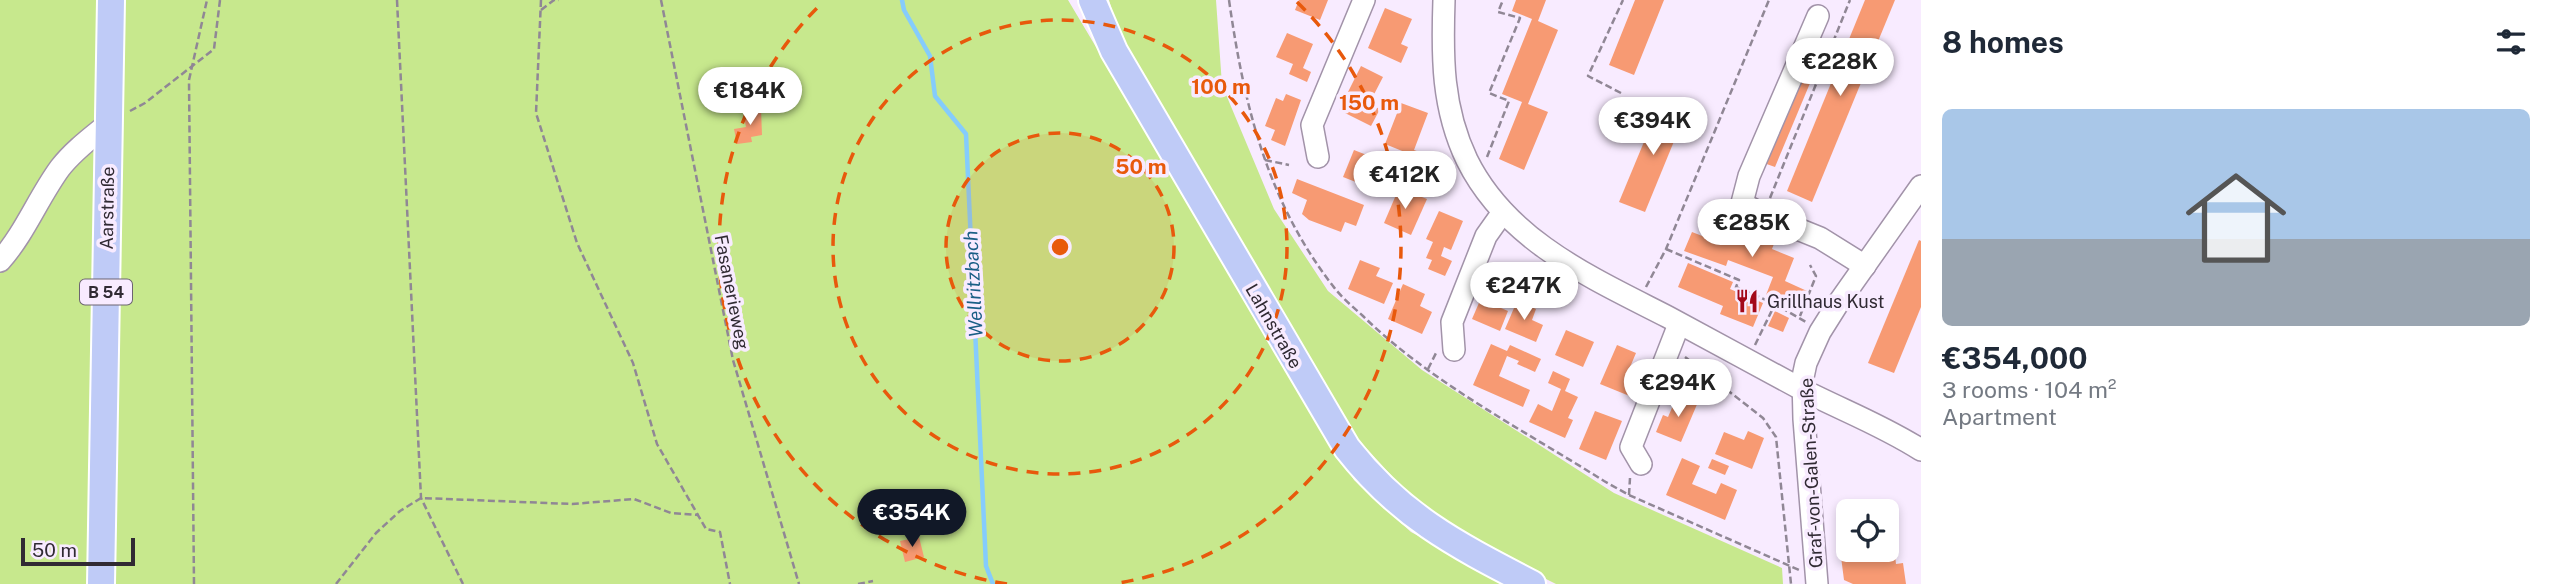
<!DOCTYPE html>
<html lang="en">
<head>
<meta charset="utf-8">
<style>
  :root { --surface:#fff; --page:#f2f2f3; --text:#1f2937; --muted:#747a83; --line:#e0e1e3; --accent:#111827 }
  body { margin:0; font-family:"Public Sans",sans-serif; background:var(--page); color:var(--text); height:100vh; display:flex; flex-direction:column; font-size:26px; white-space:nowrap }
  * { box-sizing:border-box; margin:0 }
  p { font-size:23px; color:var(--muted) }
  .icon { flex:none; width:38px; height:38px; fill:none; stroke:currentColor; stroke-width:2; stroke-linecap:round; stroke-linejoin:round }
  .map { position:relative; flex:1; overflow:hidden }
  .drawer { display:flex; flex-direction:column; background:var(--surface); width:630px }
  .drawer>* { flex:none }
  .fabs { position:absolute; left:1836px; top:499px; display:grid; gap:14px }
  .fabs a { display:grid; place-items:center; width:63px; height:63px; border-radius:10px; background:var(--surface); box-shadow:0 4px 10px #0003; font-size:35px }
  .scale { position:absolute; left:21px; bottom:18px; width:114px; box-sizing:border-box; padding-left:7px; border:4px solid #302a33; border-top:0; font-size:19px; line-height:24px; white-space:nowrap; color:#302a33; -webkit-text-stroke:5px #f8ebff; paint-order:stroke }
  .price { position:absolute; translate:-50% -60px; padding:0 16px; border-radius:24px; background:#fff; color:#222; font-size:23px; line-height:46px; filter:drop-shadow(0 2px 4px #0008) }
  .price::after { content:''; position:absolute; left:50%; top:42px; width:21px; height:16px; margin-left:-10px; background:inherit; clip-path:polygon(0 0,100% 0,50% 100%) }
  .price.selected { background:var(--accent); color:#fff }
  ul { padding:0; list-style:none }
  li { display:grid; align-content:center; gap:14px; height:371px; padding:0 21px }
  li+li { border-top:2px solid var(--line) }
  li span { display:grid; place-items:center; height:217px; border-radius:10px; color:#555 }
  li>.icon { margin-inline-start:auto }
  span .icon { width:126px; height:126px; fill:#fffc; stroke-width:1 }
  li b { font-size:30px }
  h2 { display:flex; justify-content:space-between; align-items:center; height:84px; padding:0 21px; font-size:30px }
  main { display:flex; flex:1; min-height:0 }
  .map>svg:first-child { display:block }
  .green { fill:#c7e88d }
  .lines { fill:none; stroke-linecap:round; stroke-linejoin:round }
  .stream { stroke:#85ccfc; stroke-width:4.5 }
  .building { fill:#f79a73 }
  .minor-casing { stroke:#a293a9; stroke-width:24 }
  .major-casing { stroke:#fff; stroke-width:30 }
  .path { stroke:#908795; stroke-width:2.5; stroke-dasharray:7 3.5; stroke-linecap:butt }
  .minor { stroke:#fff; stroke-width:21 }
  .major { stroke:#bfcbf7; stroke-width:26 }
  .ring { fill:none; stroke:#e8590c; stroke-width:3.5; stroke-dasharray:12 9 }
  .labels { text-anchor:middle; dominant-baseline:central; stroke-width:7; stroke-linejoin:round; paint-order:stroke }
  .shield { fill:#f8ebff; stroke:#6c6470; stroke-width:2 }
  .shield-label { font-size:16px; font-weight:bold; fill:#302a33 }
  .street-label { font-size:18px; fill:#302a33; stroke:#f8ebff }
  .poi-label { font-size:18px; fill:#302a33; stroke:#f8ebff; text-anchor:start }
  .water-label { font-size:19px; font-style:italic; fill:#1a5e86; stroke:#f8ebff }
  .centre { fill:#e8590c; stroke:#f8ebff; stroke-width:3.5 }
  .ring-label { font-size:21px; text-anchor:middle; font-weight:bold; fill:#e8590c; stroke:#f8ebff; stroke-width:7; stroke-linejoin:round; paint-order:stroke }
</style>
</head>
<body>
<main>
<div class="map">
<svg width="1921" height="584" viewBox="0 0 1921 584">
  <rect width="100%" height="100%" fill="#f8ebff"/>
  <g class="green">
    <polygon points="0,0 97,0 88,584 0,584"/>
    <polygon points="120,0 1068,0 1354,480 1411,532 1509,584 112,584"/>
    <polygon points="1109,0 1216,0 1222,85 1274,209 1328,291 1422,370 1614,493 1782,568 1783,584 1556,584 1490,551 1410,496 1357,438 1291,333 1121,41"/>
  </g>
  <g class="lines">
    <polyline class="stream" points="902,0 904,10 930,56 935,96 966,134 986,566 993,584"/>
  </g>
  <g class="building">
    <polygon points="1299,0 1328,0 1320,20 1295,10"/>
    <polygon points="1516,0 1546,0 1538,21 1558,30 1528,104 1548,112 1524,170 1499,159 1522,102 1502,94 1532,19 1512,11"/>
    <polygon points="1635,0 1664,0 1634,75 1609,65"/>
    <polygon points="1865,0 1895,0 1812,202 1787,191"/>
    <polygon points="1385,8 1412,19 1401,44 1408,47 1401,63 1368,48"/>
    <polygon points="1287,33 1313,44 1303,68 1311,72 1307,82 1289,74 1293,64 1276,57"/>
    <polygon points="1361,66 1383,77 1369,104 1380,109 1371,126 1339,110"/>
    <polygon points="1799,71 1813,76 1775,167 1761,162"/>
    <polygon points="1286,94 1301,100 1285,146 1271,140 1275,130 1265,126 1276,98 1283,101"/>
    <polygon points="1661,101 1686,112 1645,212 1619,202"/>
    <polygon points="1401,103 1428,113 1414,150 1430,156 1423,174 1407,168 1412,155 1385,144"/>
    <polygon points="761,109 762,135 751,137 752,142 737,144 734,129 746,127 743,112"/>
    <polygon points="1354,150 1382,161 1371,188 1343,177"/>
    <polygon points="1297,179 1364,205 1356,226 1345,222 1341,232 1309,220 1302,214 1307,200 1292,193"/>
    <polygon points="1399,188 1427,199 1411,235 1384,223"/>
    <polygon points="1439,211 1463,221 1451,250 1444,247 1441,256 1452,261 1445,276 1428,269 1432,260 1426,258 1433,242 1426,239"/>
    <polygon points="1743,222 1777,236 1772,249 1794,258 1785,281 1807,291 1800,308 1766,295 1773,277 1728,260 1726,266 1684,251 1692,232 1710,239 1712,234 1735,243"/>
    <polygon points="1919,240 1921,241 1921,307 1894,373 1868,363"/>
    <polygon points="1360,260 1380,268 1376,276 1393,283 1384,304 1348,289"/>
    <polygon points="1688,263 1733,282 1730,289 1763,303 1753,327 1720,314 1723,306 1678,287"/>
    <polygon points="1488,282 1508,291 1501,308 1508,311 1500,331 1472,319"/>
    <polygon points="1403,284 1425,294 1420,306 1432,312 1422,334 1388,319"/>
    <polygon points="1517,301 1536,309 1532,320 1543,325 1536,342 1505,329"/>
    <polygon points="1775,311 1789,318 1783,332 1768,326"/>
    <polygon points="1566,330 1594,342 1583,367 1555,355"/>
    <polygon points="1491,344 1507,351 1510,345 1541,359 1535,372 1517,364 1519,361 1507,356 1499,376 1530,390 1523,407 1473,385"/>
    <polygon points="1617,345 1636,353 1625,379 1637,385 1632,397 1600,384"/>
    <polygon points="1553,371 1570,379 1565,391 1578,397 1568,418 1573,420 1565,438 1529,422 1538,404 1552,411 1561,389 1548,383"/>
    <polygon points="1678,394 1698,402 1681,442 1656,432 1663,415 1668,417"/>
    <polygon points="1595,411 1622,421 1606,460 1579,449"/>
    <polygon points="1748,431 1764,438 1752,469 1715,454 1724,432 1744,440"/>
    <polygon points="1682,458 1700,466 1692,484 1716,494 1721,483 1737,490 1725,520 1666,495"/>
    <polygon points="1712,459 1729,466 1725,475 1708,468"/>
    <polygon points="1886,522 1898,537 1886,545"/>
    <polygon points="1848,525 1848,550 1886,550 1886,547 1894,546 1896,564 1903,563 1906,584 1853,584 1844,580 1837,526"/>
    <polygon points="919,537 924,557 905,562 900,541"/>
  </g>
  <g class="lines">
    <g class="minor-casing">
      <g id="minor">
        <path d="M 1444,0 C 1442,57 1442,108 1467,160 C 1507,241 1592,278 1668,317 C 1713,341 1758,366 1803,390 C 1842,410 1884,426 1921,450"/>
        <polyline points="1818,16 1749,176 1742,203 1763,215 1820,238 1865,266"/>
        <polyline points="1318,157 1312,125 1364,0"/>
        <path d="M 0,261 C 25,233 38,198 60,168 C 74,150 92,137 109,123"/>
        <polyline points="1454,350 1452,322 1486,236 1503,212"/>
        <polyline points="1641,464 1631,447 1679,324"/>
        <polyline points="1817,584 1804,419 1803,377 1806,363 1820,332 1837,305 1921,186"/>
      </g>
    </g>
    <g class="major-casing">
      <g id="major">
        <path d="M 1092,0 L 1114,51 L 1347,448 C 1401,517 1457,545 1532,584"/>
        <polyline points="101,584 111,0"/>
      </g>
    </g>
    <g class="path">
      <polyline points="397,0 421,498 463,584"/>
      <polyline points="541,0 536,113 577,243 633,363 657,444 706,529 720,532 730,584"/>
      <polyline points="661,0 733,360 799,584"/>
      <path d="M 1229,0 C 1244,105 1267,201 1333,286 C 1341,297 1353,307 1363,316 C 1430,382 1525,431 1604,481 L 1629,495 L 1799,570"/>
      <polyline points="541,10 554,0 559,0"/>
      <polyline points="1621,93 1588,76 1623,0"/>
      <polyline points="130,111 145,103 214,49 220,0"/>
      <polyline points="1487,157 1509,101 1489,93 1520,18 1498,12 1503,0"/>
      <polyline points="1265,160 1289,165"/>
      <polyline points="1770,198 1850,0"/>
      <polyline points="1666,249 1739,280 1736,287 1775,304 1806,322"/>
      <polyline points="1646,287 1666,249 1769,0"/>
      <polyline points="1800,316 1816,276 1810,265"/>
      <polyline points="1755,345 1775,304"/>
      <polyline points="1685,357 1763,418 1776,437 1791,584"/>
      <polyline points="1428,369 1436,353"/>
      <polyline points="1629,495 1630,478"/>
      <polyline points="194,584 189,80 207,0"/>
      <polyline points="336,584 376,533 400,511 421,498 572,504 634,499 671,513 699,515"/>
      <polyline points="858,584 873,581"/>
    </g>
    <use href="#minor" class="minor"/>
    <use href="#major" class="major"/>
  </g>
  <circle cx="1060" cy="247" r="114" fill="#e8590c" fill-opacity=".12"/>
  <g class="ring">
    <circle cx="1060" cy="247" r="114"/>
    <circle cx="1060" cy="247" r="227"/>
    <path d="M1007 584A341 341 0 0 1 823 2M1297 2A341 341 0 0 1 1113 584"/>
  </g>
  <defs>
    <g id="restaurant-bare" transform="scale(1.89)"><path d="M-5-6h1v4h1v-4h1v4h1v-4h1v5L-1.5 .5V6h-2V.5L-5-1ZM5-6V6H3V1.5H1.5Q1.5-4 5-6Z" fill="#a30819" stroke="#f8ebff" stroke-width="2.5" paint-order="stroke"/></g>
  </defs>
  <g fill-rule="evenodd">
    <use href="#restaurant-bare" x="1747" y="301"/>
  </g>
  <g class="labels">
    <rect class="shield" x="80" y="279.5" width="52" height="25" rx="5"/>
    <g class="shield-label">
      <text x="106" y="292">B 54</text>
    </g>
    <g class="street-label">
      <text transform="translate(107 208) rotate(-89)">Aarstraße</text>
      <text transform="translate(732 292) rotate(79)">Fasanerieweg</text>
      <text transform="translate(1274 326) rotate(60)">Lahnstraße</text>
      <text transform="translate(1811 473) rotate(-93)">Graf-von-Galen-Straße</text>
    </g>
    <g class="poi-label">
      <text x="1767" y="301">Grillhaus Kust</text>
    </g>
    <g class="water-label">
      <text transform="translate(973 284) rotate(-93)">Wellritzbach</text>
    </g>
  </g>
  <circle cx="1060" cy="247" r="10" class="centre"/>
  <g class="ring-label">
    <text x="1221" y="94">100 m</text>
    <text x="1369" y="110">150 m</text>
    <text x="1141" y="174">50 m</text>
  </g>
</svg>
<div class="fabs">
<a><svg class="icon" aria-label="locate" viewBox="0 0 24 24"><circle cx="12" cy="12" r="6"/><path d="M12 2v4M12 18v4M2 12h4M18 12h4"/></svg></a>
</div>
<div class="scale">50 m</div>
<b class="price" style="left:1840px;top:98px">€228K</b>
<b class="price" style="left:750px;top:127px">€184K</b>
<b class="price" style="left:1653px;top:157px">€394K</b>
<b class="price" style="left:1405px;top:211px">€412K</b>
<b class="price" style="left:1752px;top:259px">€285K</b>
<b class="price" style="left:1524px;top:322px">€247K</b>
<b class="price" style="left:1678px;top:419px">€294K</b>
<b class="price selected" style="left:912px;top:549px">€354K</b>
</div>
<section class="drawer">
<h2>8 homes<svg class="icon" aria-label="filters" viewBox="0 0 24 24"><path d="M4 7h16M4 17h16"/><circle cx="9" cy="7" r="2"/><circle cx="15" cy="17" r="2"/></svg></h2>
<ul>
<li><span style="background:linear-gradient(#a9c7e8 60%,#9aa5b1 0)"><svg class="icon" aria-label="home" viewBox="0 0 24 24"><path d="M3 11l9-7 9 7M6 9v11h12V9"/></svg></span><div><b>€354,000</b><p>3 rooms · 104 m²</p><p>Apartment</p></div></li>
</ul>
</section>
</main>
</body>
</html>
